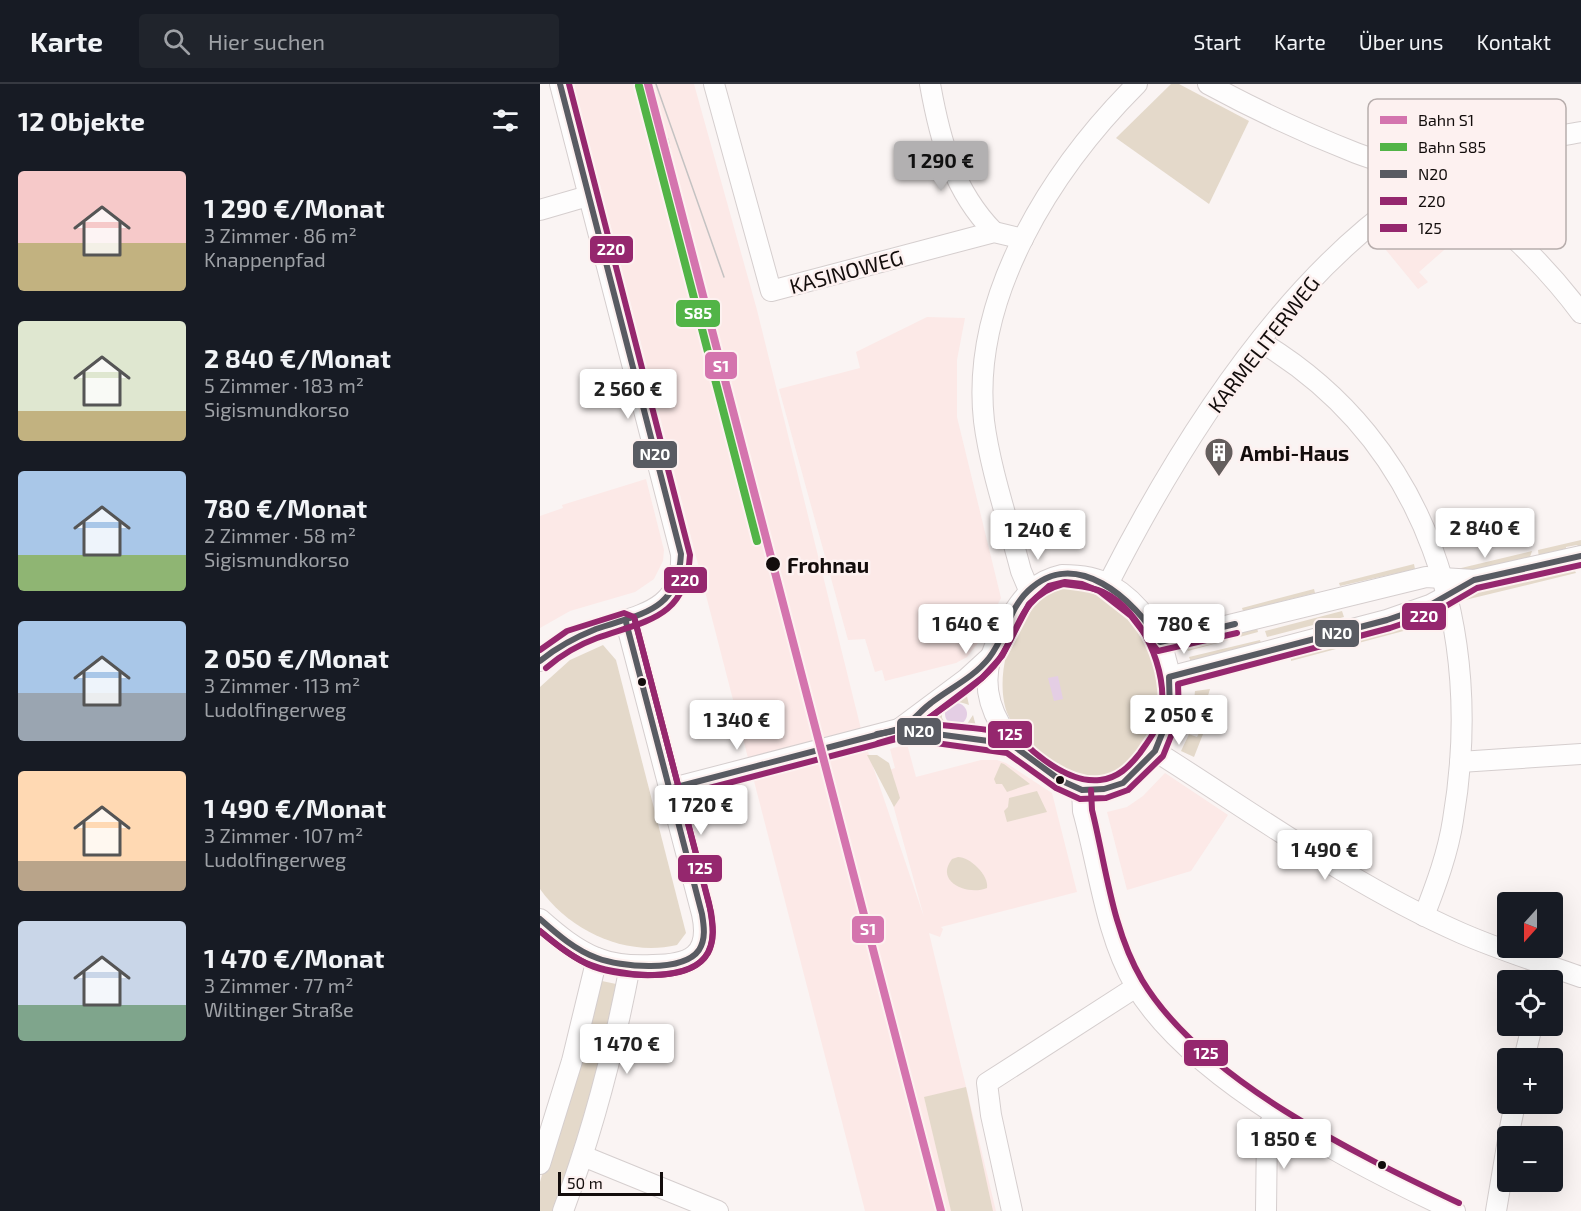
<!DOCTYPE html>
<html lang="de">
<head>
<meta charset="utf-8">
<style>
  :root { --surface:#171b24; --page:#20242c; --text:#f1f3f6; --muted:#9ea1a6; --line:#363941; --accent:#b2b0b1 }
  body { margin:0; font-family:"Exo 2",sans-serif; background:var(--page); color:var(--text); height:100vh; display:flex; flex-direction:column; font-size:22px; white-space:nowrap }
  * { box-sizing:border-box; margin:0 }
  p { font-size:20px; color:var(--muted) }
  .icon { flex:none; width:33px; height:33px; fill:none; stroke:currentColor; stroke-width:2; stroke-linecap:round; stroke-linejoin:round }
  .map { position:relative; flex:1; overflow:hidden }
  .drawer { display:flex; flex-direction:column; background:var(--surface); width:540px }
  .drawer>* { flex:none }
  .needle { width:39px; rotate:201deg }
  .buttons { position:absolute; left:957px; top:808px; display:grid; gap:12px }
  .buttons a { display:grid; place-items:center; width:66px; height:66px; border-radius:6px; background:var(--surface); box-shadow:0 6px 24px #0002; font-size:30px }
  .scale { position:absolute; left:18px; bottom:15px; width:105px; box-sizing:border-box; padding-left:6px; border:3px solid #130d0c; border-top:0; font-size:16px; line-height:21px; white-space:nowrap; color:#130d0c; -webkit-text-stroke:4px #fdf1f0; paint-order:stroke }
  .price { position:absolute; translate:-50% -51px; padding:0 14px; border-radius:6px; background:#fff; color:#222; font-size:20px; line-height:39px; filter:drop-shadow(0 2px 3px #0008) }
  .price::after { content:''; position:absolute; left:50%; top:36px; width:18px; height:14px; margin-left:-9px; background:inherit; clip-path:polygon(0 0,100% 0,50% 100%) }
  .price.on { background:var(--accent); color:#111 }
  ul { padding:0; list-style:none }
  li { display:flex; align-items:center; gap:18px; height:150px; padding:0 18px }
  li span { display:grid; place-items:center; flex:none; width:168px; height:120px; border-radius:6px; color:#555 }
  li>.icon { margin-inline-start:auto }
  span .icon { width:72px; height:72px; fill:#fffc; stroke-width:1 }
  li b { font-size:26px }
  h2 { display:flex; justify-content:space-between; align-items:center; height:72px; padding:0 18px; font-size:26px }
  header { display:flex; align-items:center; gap:36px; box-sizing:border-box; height:84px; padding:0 30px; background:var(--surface); border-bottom:2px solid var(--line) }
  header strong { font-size:28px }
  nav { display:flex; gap:33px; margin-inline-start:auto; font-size:21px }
  .search { width:420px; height:54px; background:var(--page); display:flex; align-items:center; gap:15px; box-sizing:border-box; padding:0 21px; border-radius:6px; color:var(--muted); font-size:22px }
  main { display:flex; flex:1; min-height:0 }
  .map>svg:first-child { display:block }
  .built { fill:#fce9e7 }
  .green { fill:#e4d9ca }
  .water { fill:#e4cee4 }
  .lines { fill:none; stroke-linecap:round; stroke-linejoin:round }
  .minor-casing { stroke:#d5cece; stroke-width:22 }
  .minor { stroke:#fefdfd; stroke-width:20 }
  .tram { stroke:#c4c2c2; stroke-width:1.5 }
  .bus-1-casing { stroke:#fdf1f0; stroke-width:10 }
  .bus-2-casing { stroke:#fdf1f0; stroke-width:10 }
  .bus-3-casing { stroke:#fdf1f0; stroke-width:10 }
  .bus-1 { stroke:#595b62; stroke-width:6 }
  .bus-2 { stroke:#95276e; stroke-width:6 }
  .bus-3 { stroke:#95276e; stroke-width:6 }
  .rail-1-casing { stroke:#fdf1f0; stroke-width:12 }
  .rail-2-casing { stroke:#fdf1f0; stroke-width:12 }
  .rail-1 { stroke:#d474ae; stroke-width:8 }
  .rail-2 { stroke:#52b447; stroke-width:8 }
  .stop-dot { fill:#130d0c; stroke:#fdf1f0; stroke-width:2 }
  .labels { text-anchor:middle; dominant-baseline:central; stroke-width:5; stroke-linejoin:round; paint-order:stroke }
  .street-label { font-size:21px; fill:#130d0c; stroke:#fdf1f0 }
  .poi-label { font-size:21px; font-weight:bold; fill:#130d0c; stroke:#fdf1f0; text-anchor:start }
  .stop-label { font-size:21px; font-weight:bold; fill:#130d0c; stroke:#fdf1f0; text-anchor:start }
  .key { fill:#fdf1f0; stroke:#b7adac; stroke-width:1.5 }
  .key-label { font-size:16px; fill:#130d0c }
  .line-badge { stroke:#fdf1f0; stroke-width:2 }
  .badge-label { font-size:16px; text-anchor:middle; font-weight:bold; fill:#fff }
</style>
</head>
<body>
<header>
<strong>Karte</strong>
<div class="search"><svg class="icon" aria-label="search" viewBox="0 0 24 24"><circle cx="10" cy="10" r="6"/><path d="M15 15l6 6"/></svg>Hier suchen</div>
<nav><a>Start</a><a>Karte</a><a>Über uns</a><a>Kontakt</a></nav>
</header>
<main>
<section class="drawer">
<h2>12 Objekte<svg class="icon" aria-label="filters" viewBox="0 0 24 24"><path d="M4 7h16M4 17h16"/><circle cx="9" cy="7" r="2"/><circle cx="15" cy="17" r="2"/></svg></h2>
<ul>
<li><span style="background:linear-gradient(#f6c9c9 60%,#c2b280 0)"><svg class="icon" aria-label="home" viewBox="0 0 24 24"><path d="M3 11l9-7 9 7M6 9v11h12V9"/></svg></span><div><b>1 290 €/Monat</b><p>3 Zimmer · 86 m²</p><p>Knappenpfad</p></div></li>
<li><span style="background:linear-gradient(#dfe7d0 75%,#c2b280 0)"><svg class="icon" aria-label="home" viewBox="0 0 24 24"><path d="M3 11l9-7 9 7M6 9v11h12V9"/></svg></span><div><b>2 840 €/Monat</b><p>5 Zimmer · 183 m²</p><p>Sigismundkorso</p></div></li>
<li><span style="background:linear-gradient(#a9c7e8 70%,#8fb573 0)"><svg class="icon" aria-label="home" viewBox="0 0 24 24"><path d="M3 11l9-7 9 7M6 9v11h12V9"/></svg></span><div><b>780 €/Monat</b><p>2 Zimmer · 58 m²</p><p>Sigismundkorso</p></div></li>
<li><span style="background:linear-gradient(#a9c7e8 60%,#9aa5b1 0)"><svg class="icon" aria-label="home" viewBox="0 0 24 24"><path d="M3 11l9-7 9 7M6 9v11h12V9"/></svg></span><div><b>2 050 €/Monat</b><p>3 Zimmer · 113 m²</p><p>Ludolfingerweg</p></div></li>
<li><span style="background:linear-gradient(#ffd9b3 75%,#b9a48a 0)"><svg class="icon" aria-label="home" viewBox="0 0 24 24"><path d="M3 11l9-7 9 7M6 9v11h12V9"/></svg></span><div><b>1 490 €/Monat</b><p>3 Zimmer · 107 m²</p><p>Ludolfingerweg</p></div></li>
<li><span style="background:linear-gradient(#c9d6e8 70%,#7fa58c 0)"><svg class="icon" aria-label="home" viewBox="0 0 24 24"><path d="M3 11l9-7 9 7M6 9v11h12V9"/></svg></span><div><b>1 470 €/Monat</b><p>3 Zimmer · 77 m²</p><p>Wiltinger Straße</p></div></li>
</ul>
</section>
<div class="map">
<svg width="1041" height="1127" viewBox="0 0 1041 1127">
  <rect width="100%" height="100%" fill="#faf4f3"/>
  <g class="built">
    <polygon points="34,0 154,0 217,226 323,653 384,833 344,688 355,684 350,665 367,660 376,693 441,676 457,676 466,679 512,709 537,808 401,843 403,845 400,853 389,849 456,1127 325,1127"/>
    <polygon points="895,113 905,113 938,136 879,188 888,198 878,205 837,155"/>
    <polygon points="387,233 425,234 417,276 417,333 461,514 438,559 427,573 416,579 345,597 342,586 335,588 325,555 308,556 239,305 320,284 316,268"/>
    <polygon points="106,395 124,466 123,477 114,495 95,508 30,527 0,544 0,432 23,424 22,421"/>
    <polygon points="625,689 688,731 651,787 587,806 567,728 587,723 603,712"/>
  </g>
  <g class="green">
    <polygon points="631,0 639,0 709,37 669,120 576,54"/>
    <polygon points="1041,456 1041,465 1037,461 1026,463 1026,468 999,474 998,466"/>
    <polygon points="992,467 989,476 938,489 917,488 917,485"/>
    <polygon points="874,480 875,485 800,502 799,499"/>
    <polygon points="1032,481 1036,489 925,516 924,513 943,502 966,497 967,501 978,498 978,494 987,491 988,495 999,493 999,489 1009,486 1010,491 1019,489 1019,484"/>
    <path d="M 531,502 C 596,517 638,585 611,649 C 604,665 592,681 575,688 C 556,697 537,691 519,681 C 499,670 477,652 468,631 C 450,589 478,501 531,502 Z"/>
    <polygon points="774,505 775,509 703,527 702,524"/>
    <polygon points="802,527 804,533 727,553 725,547"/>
    <polygon points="716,539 718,548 648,567 645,557"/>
    <polygon points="872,542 871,545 751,577 751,574"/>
    <polygon points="720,556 722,562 652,581 649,573"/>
    <path d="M 63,561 L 76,576 L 146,849 L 137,861 C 85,873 30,847 0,805 L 0,603 L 30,576 Z"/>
    <polygon points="670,605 664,625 668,627 666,640 652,636 655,607"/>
    <path d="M 426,608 L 429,621 C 417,616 401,614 402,634 L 408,643 L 417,645 L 427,640 L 433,631 L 437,646 L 426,647 L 398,642 L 393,634 C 398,622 414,611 426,608 Z"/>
    <polygon points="659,649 663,650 654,673 641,667 649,650 657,653"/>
    <polygon points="327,671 337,671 349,679 360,714 354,723"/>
    <polygon points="461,679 464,680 490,700 467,708 462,700 456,700 454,695"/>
    <polygon points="497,707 507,728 467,738 464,727 468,723 469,714"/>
    <path d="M 418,773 C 430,773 449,791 447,804 C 428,812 394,798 412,775 Z"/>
    <polygon points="57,896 81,901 61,989 17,1127 0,1127 0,1098"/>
    <polygon points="426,1003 453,1127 411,1127 384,1013"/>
  </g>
  <g class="water">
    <polygon points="518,592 523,615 514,617 508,594"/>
    <circle cx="416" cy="630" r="11"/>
  </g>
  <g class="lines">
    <g class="minor-casing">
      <g id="minor">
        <polyline points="174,0 231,207 454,148 483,155"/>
        <path d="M 390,0 C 400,56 413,106 454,148"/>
        <path d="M 668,0 C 716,26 765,49 816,69 C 848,81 881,88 910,104 C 955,130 1010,187 1041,229"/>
        <polyline points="0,126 48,112"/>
        <path d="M 721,258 C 890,360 945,548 913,736 C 908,769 896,801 884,832"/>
        <path d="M 522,491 C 537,491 556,493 570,501 C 630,536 652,624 606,678 C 594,691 582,701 565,704 C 544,709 527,700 509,690 C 471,666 436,621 451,573 C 455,559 463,545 471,532 C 484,511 496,497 522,491 Z"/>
        <path d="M 568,500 C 648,343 775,141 944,71 C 975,58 1008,54 1041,48"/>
        <path d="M 489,506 L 481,487 C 469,440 450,385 444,337 C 430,212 513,84 597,0"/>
        <polyline points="620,558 886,493 934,496 1041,472"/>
        <path d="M 0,577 C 18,562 35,553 57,545 C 98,531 144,527 141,470 L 20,0"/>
        <polyline points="629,593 847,536 890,521 916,507"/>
        <polyline points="359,645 426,595 450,573"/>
        <path d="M 615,667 C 715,730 812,801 921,849 C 960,866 1001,879 1041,893"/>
        <polyline points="920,678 1041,670"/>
        <polyline points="129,705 359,645 471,660"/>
        <path d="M 542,706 L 543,727 C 559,784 565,849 595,901 C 651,996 816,1081 915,1127"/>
        <path d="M 0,835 C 17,850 36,866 57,874 C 75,881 94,882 113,881 C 149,881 171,872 162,830 L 86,538"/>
        <polyline points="984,975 992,942"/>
        <polyline points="968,1053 975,1020"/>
        <polyline points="43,1072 178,1127"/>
        <polyline points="0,1080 32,977 57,874"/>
        <path d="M 23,1127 C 53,1047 74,966 90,882"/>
        <polyline points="472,1127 451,1031 447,999 596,903"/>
        <polyline points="726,1127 727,1045 736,1029"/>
        <polyline points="956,1127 968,1056"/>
      </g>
    </g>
    <use href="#minor" class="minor"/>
    <g class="tram">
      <polyline points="116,0 184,193"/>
      <polyline points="128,55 143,135"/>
    </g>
    <g class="bus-1-casing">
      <g id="bus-1">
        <path d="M 0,577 C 17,563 36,553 56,545 C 102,529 138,528 141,470 L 20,0"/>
        <path d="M 337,650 C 344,649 352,648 359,645 C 372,639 380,627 391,619 C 410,604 433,594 449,574 C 465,554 469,525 488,507 C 535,461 595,516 620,558 L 695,540"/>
        <polyline points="129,705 359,645 471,660 520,696 542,706 564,705 583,699 615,667 630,630 629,593 847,536 890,521 934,496 1041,472"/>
        <path d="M 0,835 C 17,850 35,866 57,874 C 80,883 143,889 159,866 C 166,855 164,842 162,830 L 86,538"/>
      </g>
    </g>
    <g class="bus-2-casing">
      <g id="bus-2">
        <path d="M 6,584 C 21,571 38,561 57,554 C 108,536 146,534 150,471 L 29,0"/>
        <polyline points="338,659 368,650 442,594 462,572 489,520 509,502 525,498 542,500 559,507 591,532 618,567 697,549"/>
        <polyline points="131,714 360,654 467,669 516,704 540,715 566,714 588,706 623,672 639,632 638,600 850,544 894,529 937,504 1041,481"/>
        <path d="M 0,847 C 17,861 34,875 54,883 C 82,893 151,899 168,869 C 175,856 173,841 171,828 L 95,536"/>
      </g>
    </g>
    <g class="bus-3-casing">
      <g id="bus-3">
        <path d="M 523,500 C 536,502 550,502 563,508 C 602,526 629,588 621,629 C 618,645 609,656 600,669 C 589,683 578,694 560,696 C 536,699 512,683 494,668 C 488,663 481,654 473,651 C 447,643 410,643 382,639 C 406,621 434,604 454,582 C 480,553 475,513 523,500 Z"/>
        <path d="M 0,566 L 27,547 L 84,529 L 94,533 L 169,819 C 172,836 177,857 165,873 C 144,901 73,891 46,879 C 29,871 14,859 0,847"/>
        <path d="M 551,706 L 552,726 C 566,782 572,845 602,896 C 662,996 816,1070 919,1119"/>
      </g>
    </g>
    <use href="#bus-1" class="bus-1"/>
    <use href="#bus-2" class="bus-2"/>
    <use href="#bus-3" class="bus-3"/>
    <g class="rail-1-casing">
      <polyline id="rail-1" points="108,0 401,1127"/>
    </g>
    <g class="rail-2-casing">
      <polyline id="rail-2" points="99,2 217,457"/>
    </g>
    <use href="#rail-1" class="rail-1"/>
    <use href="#rail-2" class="rail-2"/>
  </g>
  <defs>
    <g id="building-pin" transform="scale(1.5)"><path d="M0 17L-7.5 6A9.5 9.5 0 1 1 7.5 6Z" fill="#645e5d" stroke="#fdf1f0"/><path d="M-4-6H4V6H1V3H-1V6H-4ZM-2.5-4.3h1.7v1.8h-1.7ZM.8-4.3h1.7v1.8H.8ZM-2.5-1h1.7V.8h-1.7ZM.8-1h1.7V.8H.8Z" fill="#fff"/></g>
  </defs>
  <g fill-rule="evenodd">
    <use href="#building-pin" x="679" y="368"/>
  </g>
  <g class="stop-dot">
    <circle cx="233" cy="480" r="8"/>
    <circle cx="102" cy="598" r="5"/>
    <circle cx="520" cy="696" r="5"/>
    <circle cx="842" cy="1081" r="5"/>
  </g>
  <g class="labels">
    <g class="street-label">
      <text transform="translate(306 187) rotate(-15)">KASINOWEG</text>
      <text transform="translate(723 260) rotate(-52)">KARMELITERWEG</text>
    </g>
    <g class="poi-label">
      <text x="700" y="368">Ambi-Haus</text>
    </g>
    <g class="stop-label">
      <text x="247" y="480">Frohnau</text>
    </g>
  </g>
  <rect x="828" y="15" width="198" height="150" rx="9" class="key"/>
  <rect x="840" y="32" width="27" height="8" fill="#d474ae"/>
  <rect x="840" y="59" width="27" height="8" fill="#52b447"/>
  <rect x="840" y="86" width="27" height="8" fill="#595b62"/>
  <rect x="840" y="113" width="27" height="8" fill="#95276e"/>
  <rect x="840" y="140" width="27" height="8" fill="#95276e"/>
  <g class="key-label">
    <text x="878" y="42">Bahn S1</text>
    <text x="878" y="69">Bahn S85</text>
    <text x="878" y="96">N20</text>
    <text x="878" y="123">220</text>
    <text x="878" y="150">125</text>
  </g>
  <g class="line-badge">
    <rect x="49" y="151" width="45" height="29" rx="6" fill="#95276e"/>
    <rect x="135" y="215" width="46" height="29" rx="6" fill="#52b447"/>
    <rect x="164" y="267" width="34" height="29" rx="6" fill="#d474ae"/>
    <rect x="92" y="356" width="46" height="29" rx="6" fill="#595b62"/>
    <rect x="123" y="482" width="45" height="28" rx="6" fill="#95276e"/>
    <rect x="861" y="518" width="46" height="29" rx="6" fill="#95276e"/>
    <rect x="774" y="535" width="46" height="29" rx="6" fill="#595b62"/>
    <rect x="356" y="633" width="46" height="29" rx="6" fill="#595b62"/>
    <rect x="447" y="636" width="46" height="29" rx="6" fill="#95276e"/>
    <rect x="137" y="770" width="46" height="29" rx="6" fill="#95276e"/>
    <rect x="311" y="831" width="34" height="29" rx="6" fill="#d474ae"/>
    <rect x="643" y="955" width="46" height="28" rx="6" fill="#95276e"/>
  </g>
  <g class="badge-label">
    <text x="71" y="171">220</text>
    <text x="158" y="235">S85</text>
    <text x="181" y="288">S1</text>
    <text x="115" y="376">N20</text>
    <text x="145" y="502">220</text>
    <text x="884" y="538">220</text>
    <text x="797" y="555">N20</text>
    <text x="379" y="653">N20</text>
    <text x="470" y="656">125</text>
    <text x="160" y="790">125</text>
    <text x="328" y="851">S1</text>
    <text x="666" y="975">125</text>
  </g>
</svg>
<div class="buttons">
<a><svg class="needle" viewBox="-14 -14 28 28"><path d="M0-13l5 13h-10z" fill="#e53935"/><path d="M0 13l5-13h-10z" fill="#9ea1a6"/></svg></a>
<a><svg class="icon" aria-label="locate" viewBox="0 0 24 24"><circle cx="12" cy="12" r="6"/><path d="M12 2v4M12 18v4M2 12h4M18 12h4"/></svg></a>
<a>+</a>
<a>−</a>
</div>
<div class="scale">50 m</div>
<b class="price on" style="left:401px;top:108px">1 290 €</b>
<b class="price" style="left:88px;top:336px">2 560 €</b>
<b class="price" style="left:945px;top:475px">2 840 €</b>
<b class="price" style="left:498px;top:477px">1 240 €</b>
<b class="price" style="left:426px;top:571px">1 640 €</b>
<b class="price" style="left:644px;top:571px">780 €</b>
<b class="price" style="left:639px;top:662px">2 050 €</b>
<b class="price" style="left:197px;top:667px">1 340 €</b>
<b class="price" style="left:161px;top:752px">1 720 €</b>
<b class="price" style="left:785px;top:797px">1 490 €</b>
<b class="price" style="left:87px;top:991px">1 470 €</b>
<b class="price" style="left:744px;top:1086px">1 850 €</b>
</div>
</main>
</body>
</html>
